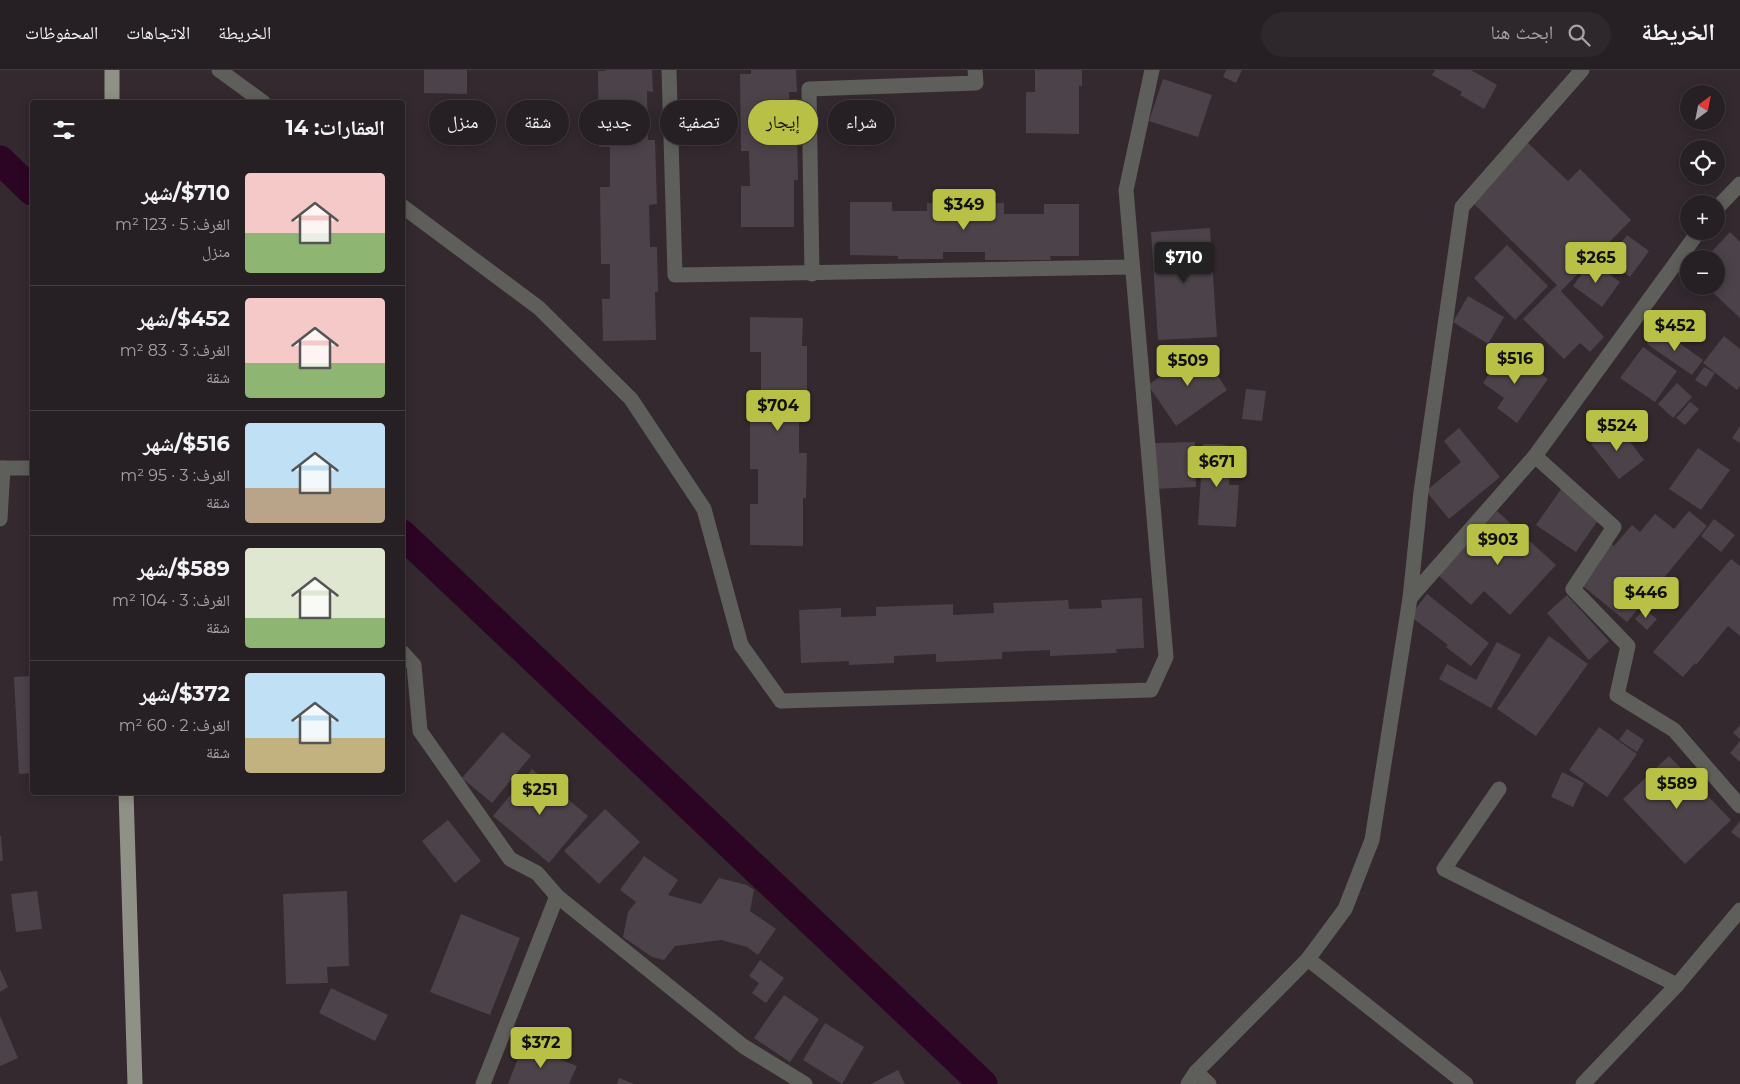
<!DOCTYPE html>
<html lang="ar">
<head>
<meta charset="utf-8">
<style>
  :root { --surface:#261f23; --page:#2e272b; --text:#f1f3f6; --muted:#a4a2a6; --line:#423d41; --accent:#b9c046 }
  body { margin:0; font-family:Montserrat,"Noto Naskh Arabic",sans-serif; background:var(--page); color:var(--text); direction:rtl; height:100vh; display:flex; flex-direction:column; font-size:19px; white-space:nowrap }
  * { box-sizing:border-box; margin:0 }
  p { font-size:16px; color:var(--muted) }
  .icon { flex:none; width:28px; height:28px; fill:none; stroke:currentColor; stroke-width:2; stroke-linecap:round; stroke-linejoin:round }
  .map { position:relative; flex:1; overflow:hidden; direction:ltr }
  .side { position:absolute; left:30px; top:30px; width:375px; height:695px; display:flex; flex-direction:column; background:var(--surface); border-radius:5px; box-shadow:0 2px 12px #0003,0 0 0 1px var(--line); direction:rtl }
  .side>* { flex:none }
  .top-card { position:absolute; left:420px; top:30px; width:475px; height:45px; direction:rtl; display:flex; gap:10px }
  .needle { width:32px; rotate:32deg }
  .tools { position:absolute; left:1680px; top:15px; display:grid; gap:10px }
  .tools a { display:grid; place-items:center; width:45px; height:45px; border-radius:50%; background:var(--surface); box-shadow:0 2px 12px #0003,0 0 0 1px var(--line); font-size:25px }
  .price { position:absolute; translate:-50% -42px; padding:0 11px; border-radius:5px; background:var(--accent); color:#111; font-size:16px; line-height:32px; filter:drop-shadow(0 1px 2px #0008) }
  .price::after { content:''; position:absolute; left:50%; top:30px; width:15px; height:11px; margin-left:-8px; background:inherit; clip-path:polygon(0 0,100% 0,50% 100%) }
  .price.on { background:#222; color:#fff }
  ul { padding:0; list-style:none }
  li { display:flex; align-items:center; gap:15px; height:125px; padding:0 20px }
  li+li { border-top:1px solid var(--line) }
  li span { display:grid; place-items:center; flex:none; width:140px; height:100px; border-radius:5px; color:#555 }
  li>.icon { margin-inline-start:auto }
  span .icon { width:60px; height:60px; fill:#fffc; stroke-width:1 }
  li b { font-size:21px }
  h2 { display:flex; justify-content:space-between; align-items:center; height:60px; padding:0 20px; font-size:21px }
  .pill { padding:0 18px; border-radius:22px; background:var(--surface); box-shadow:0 2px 12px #0003,0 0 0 1px var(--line); font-size:18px; line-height:45px }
  .pill.on { background:var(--accent); color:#111 }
  header { display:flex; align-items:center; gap:30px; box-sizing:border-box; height:70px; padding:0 25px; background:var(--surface); border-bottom:1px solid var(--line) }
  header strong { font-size:24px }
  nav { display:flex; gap:28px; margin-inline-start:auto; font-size:18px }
  .search { width:350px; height:45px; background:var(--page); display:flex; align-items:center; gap:12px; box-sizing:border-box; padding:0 18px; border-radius:28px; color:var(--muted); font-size:19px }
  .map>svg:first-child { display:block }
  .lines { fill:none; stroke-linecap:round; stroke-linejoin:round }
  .canal { stroke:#2d0524; stroke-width:29 }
  .building { fill:#4c4249 }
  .minor { stroke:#5e5f5a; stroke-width:15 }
  .major { stroke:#8f9186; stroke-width:15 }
</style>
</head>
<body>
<header>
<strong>الخريطة</strong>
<div class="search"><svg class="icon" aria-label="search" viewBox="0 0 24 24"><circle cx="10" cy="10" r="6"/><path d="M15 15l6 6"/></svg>ابحث هنا</div>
<nav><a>الخريطة</a><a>الاتجاهات</a><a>المحفوظات</a></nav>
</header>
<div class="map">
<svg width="1740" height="1014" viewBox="0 0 1740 1014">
  <rect width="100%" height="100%" fill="#33292f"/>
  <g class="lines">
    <g class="canal">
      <polyline points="0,90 32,121"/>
      <polyline points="402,464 983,1014"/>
    </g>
  </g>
  <g class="building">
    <polygon points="424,0 467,0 467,24 424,23"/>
    <polygon points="606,0 652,0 653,22 647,21 648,70 655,70 657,134 649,135 650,177 657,177 658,222 655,222 656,270 603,271 602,229 610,229 610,194 601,194 600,117 610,117 610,77 599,77 598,1 606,1"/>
    <polygon points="751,0 796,0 797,22 789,22 790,64 797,64 798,110 794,110 794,157 741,157 741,116 750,116 749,81 741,81 740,4 751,4"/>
    <polygon points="1035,0 1082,0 1082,16 1079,16 1079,64 1026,63 1026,22 1035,22"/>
    <polygon points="1226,0 1242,0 1236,13 1223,7"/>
    <polygon points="1435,0 1471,0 1497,15 1484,39 1460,25 1462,22 1432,5"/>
    <polygon points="1163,9 1212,25 1198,67 1149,51"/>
    <polygon points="1528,73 1568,111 1580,99 1631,150 1561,221 1604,267 1590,282 1580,273 1564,289 1523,249 1557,215 1472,132"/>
    <polygon points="850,132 892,132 892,141 927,141 927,133 1004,133 1004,144 1044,144 1044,134 1079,134 1079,186 1050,186 1051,190 985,190 985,182 943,182 943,189 898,189 898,186 850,185"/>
    <polygon points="1210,158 1217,267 1158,270 1151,162"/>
    <polygon points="1730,162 1740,172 1740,248 1706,216 1716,216 1716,189 1705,189"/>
    <polygon points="1627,165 1649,181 1630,207 1608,191"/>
    <polygon points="1507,175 1548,216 1515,250 1474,208"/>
    <polygon points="1591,191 1620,212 1602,237 1573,216"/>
    <polygon points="1468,226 1504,247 1488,274 1453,252"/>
    <polygon points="750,247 803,248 802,276 807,276 807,341 799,341 799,383 807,383 806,428 803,428 803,476 750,475 750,434 758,434 758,399 750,399 750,322 761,322 761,282 750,282"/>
    <polygon points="1658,258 1703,290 1692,305 1647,274"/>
    <polygon points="1724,266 1740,279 1740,316 1737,320 1703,293"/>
    <polygon points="1643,277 1677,301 1655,332 1620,308"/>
    <polygon points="1200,279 1227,320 1176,356 1148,315"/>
    <polygon points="1506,279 1548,309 1517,353 1497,338 1504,328 1483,313"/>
    <polygon points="1704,297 1715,303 1706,317 1695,310"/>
    <polygon points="1677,313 1692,327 1673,348 1658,334"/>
    <polygon points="1246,319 1266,321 1262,351 1242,349"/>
    <polygon points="1690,332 1699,339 1685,355 1676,348"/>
    <polygon points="1616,354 1644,390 1619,409 1591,374"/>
    <polygon points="1740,356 1740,373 1732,368"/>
    <polygon points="1459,358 1500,407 1449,449 1426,421 1461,392 1444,371"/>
    <polygon points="1195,372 1196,417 1154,419 1153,373"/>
    <polygon points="1203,374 1219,374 1231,376 1229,415 1239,415 1236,457 1198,455"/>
    <polygon points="1698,378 1730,400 1701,440 1669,419"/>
    <polygon points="1561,419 1601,446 1576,482 1536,455"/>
    <polygon points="1497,441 1556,495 1510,545 1484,521 1471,535 1438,505"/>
    <polygon points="1689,441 1707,456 1627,552 1578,512 1610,473 1614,476 1632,455 1640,462 1655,444 1674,459"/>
    <polygon points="1714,449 1735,465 1721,482 1701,466"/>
    <polygon points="1731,489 1740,496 1740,566 1728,556 1696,595 1695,593 1683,607 1653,582"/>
    <polygon points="1427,524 1489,573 1471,596 1446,577 1448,575 1410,546"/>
    <polygon points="1567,525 1609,571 1589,590 1547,543"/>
    <polygon points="1142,528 1144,578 1116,579 1117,583 1050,586 1050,580 1002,582 1002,589 936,592 936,584 894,586 894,593 849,595 849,591 801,593 799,540 841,538 841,547 876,546 876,537 953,534 953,545 994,543 993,533 1068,530 1069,539 1102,538 1101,530"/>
    <polygon points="1644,539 1657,549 1647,560 1635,549"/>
    <polygon points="1549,566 1588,594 1536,666 1497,639"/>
    <polygon points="1497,572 1521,585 1491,638 1439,609 1447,594 1476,610"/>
    <polygon points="32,606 32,703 19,704 14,607"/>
    <polygon points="1740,655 1740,669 1733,663"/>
    <polygon points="1599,657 1637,684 1607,727 1569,700"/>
    <polygon points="1627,659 1644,670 1637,682 1619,670"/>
    <polygon points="502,662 531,686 492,733 462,708"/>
    <polygon points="1740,671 1740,692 1730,683"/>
    <polygon points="1669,686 1731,750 1685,794 1623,729"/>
    <polygon points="532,699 588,746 549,793 493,746"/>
    <polygon points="1562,702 1584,713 1573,737 1551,727"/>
    <polygon points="605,739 640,772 599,814 564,781"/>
    <polygon points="448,750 481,791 455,813 422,771"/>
    <polygon points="1740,751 1740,769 1731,762"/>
    <polygon points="0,766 1,766 3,791 0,791"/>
    <polygon points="644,786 678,810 668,825 701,834 719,808 747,815 754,820 750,841 776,859 758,885 747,877 721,870 675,876 664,890 652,887 623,867 628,842 636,832 620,820"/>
    <polygon points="37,821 42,859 16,862 11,824"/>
    <polygon points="347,821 349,896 327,897 328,913 286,914 283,824"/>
    <polygon points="461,844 520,868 490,945 430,922"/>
    <polygon points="760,890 784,908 766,933 752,923 759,913 749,906"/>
    <polygon points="0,899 8,917 0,922"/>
    <polygon points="331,918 388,945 375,971 319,943"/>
    <polygon points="784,925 819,949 790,992 754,968"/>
    <polygon points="0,946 18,988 0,996"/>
    <polygon points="825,953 864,977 842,1014 803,990"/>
    <polygon points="523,975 577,996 569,1014 508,1014"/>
    <polygon points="898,1000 905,1014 871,1014"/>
    <polygon points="619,1008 634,1014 617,1014"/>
  </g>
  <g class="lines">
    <g class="minor">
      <polyline points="219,0 263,32"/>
      <polyline points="669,0 675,205 1132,197"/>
      <polyline points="402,136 539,238 631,329 704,439 741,575 781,631 1151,620 1166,587 1126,120 1152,0"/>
      <polyline points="1716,139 1740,114"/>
      <polyline points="812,204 809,19 976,13 975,0"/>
      <polyline points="1535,386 1614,457 1573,519 1628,576 1617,625 1674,660 1740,736"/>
      <polyline points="0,398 32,398"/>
      <polyline points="0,449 3,398"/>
      <polyline points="1410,528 1535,386 1699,161"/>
      <polyline points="402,582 414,595 420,661 510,789 537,803 557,826 743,976 805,1014"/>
      <polyline points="1499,719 1444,799 1677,915"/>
      <polyline points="1308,889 1466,1014"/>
      <polyline points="1196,1002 1209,1014"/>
      <polyline points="483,1014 557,826"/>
      <polyline points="1188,1014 1196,1002 1308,889 1345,839 1372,770 1410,528 1421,422 1462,137 1582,0"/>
      <polyline points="1583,1014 1677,915 1740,840"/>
    </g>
    <g class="major">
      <polyline points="112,0 112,32"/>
      <polyline points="126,722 135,1014"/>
    </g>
  </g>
</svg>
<div class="tools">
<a><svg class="needle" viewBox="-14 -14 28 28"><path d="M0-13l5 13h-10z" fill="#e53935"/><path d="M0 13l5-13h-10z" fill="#a4a2a6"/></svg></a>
<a><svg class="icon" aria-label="locate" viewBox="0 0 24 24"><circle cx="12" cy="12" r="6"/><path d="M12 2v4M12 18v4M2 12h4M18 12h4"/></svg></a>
<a>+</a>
<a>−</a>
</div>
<b class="price" style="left:964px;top:161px">$349</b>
<b class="price on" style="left:1184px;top:214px">$710</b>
<b class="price" style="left:1596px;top:214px">$265</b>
<b class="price" style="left:1675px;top:282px">$452</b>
<b class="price" style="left:1515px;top:315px">$516</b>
<b class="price" style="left:1188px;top:317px">$509</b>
<b class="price" style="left:778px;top:362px">$704</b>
<b class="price" style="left:1617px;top:382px">$524</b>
<b class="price" style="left:1217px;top:418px">$671</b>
<b class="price" style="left:1498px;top:496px">$903</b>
<b class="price" style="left:1646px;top:549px">$446</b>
<b class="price" style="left:1677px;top:740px">$589</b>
<b class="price" style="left:540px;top:746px">$251</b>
<b class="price" style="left:541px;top:999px">$372</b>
<div class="top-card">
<a class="pill">شراء</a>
<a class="pill on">إيجار</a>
<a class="pill">تصفية</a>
<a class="pill">جديد</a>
<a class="pill">شقة</a>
<a class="pill">منزل</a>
</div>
<section class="side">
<h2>العقارات: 14<svg class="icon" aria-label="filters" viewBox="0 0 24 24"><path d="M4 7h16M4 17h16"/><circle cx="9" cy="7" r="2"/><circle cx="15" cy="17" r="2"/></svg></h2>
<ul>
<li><span style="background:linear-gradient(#f6c9c9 60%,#8fb573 0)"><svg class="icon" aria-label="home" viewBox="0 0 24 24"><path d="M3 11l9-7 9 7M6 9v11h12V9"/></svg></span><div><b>$710/شهر</b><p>الغرف: 5 · 123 m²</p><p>منزل</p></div></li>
<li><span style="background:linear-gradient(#f6c9c9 65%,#8fb573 0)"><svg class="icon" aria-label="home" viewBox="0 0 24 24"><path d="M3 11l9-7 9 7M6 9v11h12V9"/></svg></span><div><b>$452/شهر</b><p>الغرف: 3 · 83 m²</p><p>شقة</p></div></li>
<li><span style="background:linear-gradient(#bfe0f5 65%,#b9a48a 0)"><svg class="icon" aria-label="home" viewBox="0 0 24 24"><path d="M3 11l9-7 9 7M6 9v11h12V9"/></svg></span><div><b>$516/شهر</b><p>الغرف: 3 · 95 m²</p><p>شقة</p></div></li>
<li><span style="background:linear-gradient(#dfe7d0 70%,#8fb573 0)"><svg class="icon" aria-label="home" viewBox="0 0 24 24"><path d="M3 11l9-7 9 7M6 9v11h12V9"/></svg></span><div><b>$589/شهر</b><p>الغرف: 3 · 104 m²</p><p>شقة</p></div></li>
<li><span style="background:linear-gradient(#bfe0f5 65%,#c2b280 0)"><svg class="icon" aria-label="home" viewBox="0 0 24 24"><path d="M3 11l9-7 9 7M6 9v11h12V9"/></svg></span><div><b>$372/شهر</b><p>الغرف: 2 · 60 m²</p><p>شقة</p></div></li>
</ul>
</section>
</div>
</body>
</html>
